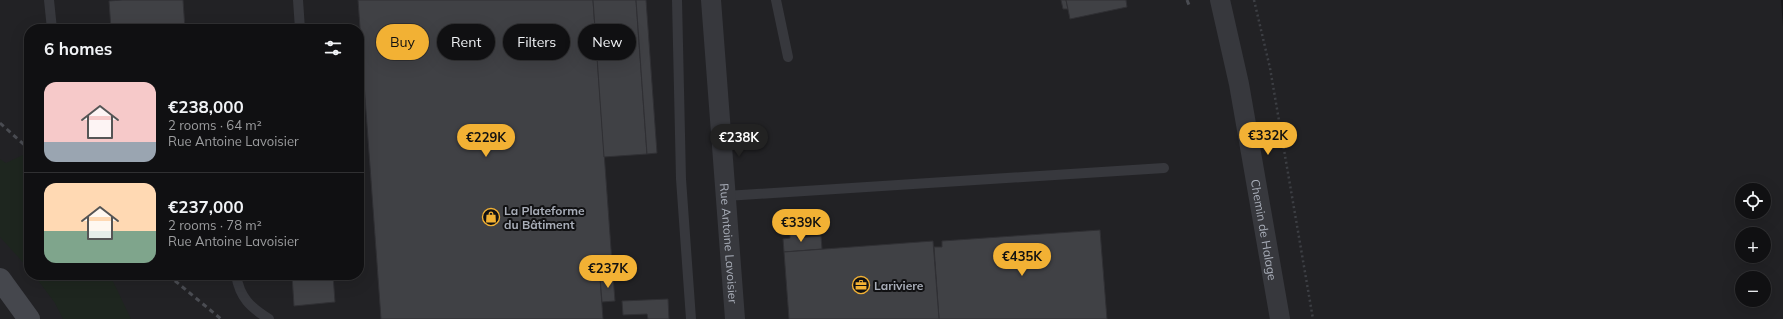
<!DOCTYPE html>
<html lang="en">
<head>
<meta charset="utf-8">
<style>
  :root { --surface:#101012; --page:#19191b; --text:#f1f3f6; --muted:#9c9d9f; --line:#303032; --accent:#f2b134 }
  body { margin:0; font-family:Mulish,sans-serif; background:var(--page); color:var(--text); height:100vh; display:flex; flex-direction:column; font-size:15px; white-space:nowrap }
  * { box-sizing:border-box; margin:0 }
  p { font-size:13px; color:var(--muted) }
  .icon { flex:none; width:22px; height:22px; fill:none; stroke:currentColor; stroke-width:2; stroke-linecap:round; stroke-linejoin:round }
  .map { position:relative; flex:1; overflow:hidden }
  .details { position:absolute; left:24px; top:24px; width:340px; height:256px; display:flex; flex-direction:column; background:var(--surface); border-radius:16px; box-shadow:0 4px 16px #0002,0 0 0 1px var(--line) }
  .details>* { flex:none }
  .hud { position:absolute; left:376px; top:24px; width:380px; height:36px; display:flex; gap:8px }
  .tools { position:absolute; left:1735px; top:183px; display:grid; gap:8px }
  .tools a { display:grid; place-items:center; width:36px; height:36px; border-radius:50%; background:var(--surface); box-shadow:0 4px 16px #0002,0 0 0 1px var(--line); font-size:20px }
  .price { position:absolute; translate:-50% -34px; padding:0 9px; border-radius:14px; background:var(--accent); color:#111; font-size:13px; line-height:26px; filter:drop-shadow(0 1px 2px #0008) }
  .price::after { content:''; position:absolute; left:50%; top:24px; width:12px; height:9px; margin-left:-6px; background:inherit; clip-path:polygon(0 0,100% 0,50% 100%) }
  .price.on { background:#222; color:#fff }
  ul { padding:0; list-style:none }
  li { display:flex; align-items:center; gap:12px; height:100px; padding:0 20px }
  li+li { border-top:1px solid var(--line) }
  li span { display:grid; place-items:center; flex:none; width:112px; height:80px; border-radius:12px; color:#555 }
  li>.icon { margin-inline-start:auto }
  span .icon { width:48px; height:48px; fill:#fffc; stroke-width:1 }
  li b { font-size:17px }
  h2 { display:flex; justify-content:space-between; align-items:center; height:48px; padding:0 20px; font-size:17px }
  .tag { padding:0 14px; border-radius:18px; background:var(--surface); box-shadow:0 4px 16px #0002,0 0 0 1px var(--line); font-size:14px; line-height:36px }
  .tag.on { background:var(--accent); color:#111 }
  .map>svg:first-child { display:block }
  .built { fill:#222225; fill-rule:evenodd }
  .green { fill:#1e261f }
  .building { fill:#404145; stroke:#303034 }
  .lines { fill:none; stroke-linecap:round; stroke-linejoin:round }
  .path { stroke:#3d3f44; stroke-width:2.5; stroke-dasharray:2 3; stroke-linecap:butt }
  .service { stroke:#37383d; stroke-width:10 }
  .minor { stroke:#37383d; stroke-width:20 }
  .secondary { stroke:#45474d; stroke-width:22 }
  .rail { stroke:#4a4c52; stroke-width:3; stroke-dasharray:5 4; stroke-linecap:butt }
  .labels { text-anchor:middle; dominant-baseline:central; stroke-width:4; stroke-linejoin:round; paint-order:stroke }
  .poi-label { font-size:12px; font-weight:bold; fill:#a8adb8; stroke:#111113; text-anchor:start }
  .street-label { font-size:12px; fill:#a8adb8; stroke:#111113 }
</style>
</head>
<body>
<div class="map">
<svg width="1783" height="319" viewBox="0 0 1783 319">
  <rect width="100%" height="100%" fill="#161618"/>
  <path class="built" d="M 0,0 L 1781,0 L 1783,26 L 1783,319 L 0,319 ZM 29,29 L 359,29 L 359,275 L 29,275 ZM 1742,190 L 1764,190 L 1764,212 L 1742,212 ZM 1742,234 L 1764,234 L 1764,256 L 1742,256 ZM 1742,278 L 1764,278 L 1764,300 L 1742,300 Z"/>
  <g class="green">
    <polygon points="23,155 29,161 29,269 0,237 0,159 6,163"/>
    <polygon points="34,275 110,275 131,319 63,319 55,303"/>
  </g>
  <g class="building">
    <polygon points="122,0 183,0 185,29 111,29 109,1"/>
    <polygon points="358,0 593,0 613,276 600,277 603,319 381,319"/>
    <polygon points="593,0 636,0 647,154 604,157"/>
    <polygon points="636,0 646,0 657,153 647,154"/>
    <polygon points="1061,0 1066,0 1068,9 1063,9"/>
    <polygon points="1066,0 1126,0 1127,7 1070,19"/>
    <polygon points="359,228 363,228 364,255 359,256"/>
    <polygon points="797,229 797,238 821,236 822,249 784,252 783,239 790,238 790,230"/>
    <polygon points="1100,230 1107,319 939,319 934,247 942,247 942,241"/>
    <polygon points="933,241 939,319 789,319 784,252"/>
    <polygon points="292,275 333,275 335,302 294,306"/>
    <polygon points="613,276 615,301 602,302 600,277"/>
    <polygon points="668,299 669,319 648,319 647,314 623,315 622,301"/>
  </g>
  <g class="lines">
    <polyline class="path" points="1254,0 1270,68 1313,319"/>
    <g class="service">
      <polyline points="49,0 52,29"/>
      <polyline points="298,0 300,29"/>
      <polyline points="677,0 681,179 691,319"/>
      <polyline points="776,0 788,57"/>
      <polyline points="726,196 1164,168"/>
      <path d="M 236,275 C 240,298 250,307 269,319"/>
    </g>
    <g class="minor">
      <path id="s1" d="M 711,0 L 735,319"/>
      <path id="s2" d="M 1220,0 L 1239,84 L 1280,319"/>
    </g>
    <polyline class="secondary" points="0,279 29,319"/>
    <g class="rail">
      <polyline points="1187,0 1189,5"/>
      <polyline points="0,123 29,149"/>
      <polyline points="168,275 221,319"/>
    </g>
  </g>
  <defs>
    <g id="shop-ring" transform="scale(0.9)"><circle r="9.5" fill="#111113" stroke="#f2b134" stroke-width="1.5"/><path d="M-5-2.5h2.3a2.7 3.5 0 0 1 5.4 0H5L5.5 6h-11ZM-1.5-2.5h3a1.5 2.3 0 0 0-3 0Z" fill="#f2b134"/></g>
    <g id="office-ring" transform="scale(0.9)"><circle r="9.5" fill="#111113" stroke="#f2b134" stroke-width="1.5"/><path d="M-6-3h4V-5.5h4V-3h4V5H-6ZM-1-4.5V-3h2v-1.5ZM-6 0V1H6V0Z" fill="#f2b134"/></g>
  </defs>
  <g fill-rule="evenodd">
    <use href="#shop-ring" x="491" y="217"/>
    <use href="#office-ring" x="861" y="285"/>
  </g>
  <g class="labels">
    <g class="poi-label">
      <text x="504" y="210">La Plateforme<tspan x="504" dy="14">du Bâtiment</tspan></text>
      <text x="874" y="285">Lariviere</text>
    </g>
    <g class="street-label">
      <text stroke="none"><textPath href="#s2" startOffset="234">Chemin de Halage</textPath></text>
      <text stroke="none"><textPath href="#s1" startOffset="244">Rue Antoine Lavoisier</textPath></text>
    </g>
  </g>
</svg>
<div class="tools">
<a><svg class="icon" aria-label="locate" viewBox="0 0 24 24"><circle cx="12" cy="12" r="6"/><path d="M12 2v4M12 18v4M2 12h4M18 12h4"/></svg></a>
<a>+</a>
<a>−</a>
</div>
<b class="price" style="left:1268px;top:156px">€332K</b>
<b class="price" style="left:486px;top:158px">€229K</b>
<b class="price on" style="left:739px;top:158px">€238K</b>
<b class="price" style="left:801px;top:243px">€339K</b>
<b class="price" style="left:1022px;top:277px">€435K</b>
<b class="price" style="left:608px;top:289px">€237K</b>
<div class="hud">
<a class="tag on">Buy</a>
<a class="tag">Rent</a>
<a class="tag">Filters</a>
<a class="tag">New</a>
</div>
<section class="details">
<h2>6 homes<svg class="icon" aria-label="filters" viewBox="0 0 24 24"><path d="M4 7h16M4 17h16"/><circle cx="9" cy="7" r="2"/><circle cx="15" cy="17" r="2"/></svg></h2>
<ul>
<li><span style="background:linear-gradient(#f6c9c9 75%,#9aa5b1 0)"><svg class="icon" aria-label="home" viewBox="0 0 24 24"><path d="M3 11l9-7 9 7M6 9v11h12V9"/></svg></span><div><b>€238,000</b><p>2 rooms · 64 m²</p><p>Rue Antoine Lavoisier</p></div></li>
<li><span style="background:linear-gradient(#ffd9b3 60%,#7fa58c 0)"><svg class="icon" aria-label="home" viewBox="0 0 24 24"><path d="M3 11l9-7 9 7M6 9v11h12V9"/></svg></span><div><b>€237,000</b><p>2 rooms · 78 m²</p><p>Rue Antoine Lavoisier</p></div></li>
</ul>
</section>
</div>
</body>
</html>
